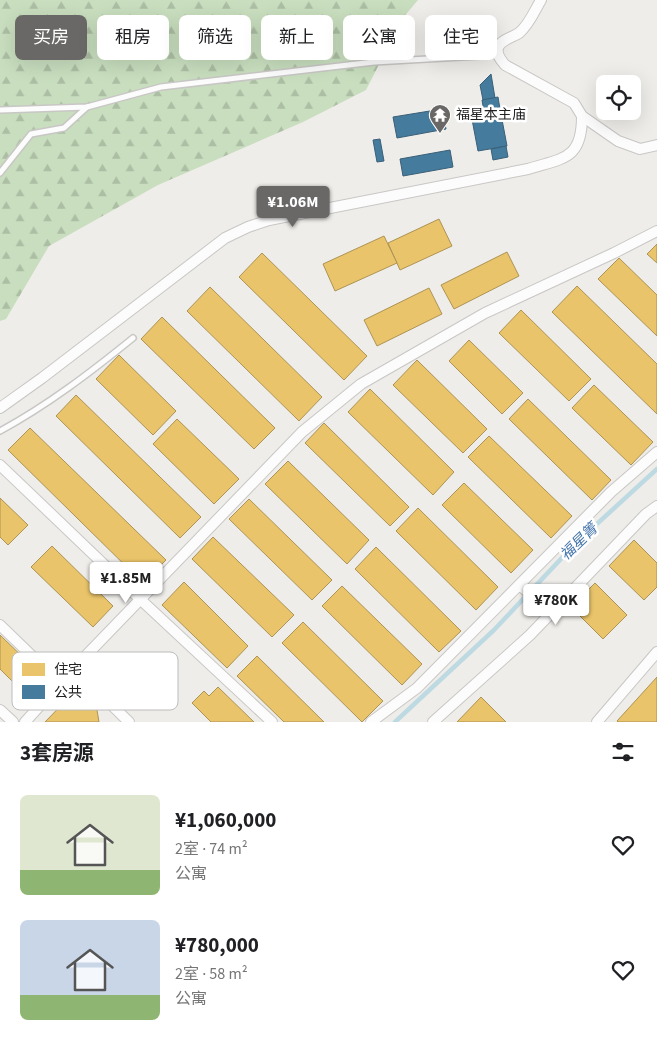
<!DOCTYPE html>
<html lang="zh">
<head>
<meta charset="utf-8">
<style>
  :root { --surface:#fff; --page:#f6f6f6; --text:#202124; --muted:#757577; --accent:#696867 }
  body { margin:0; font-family:"Source Sans 3","Noto Sans SC",sans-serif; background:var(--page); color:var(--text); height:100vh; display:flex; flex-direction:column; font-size:19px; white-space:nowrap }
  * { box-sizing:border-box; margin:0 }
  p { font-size:16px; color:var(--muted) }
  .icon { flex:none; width:28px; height:28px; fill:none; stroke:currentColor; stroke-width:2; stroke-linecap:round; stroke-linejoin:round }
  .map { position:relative; height:722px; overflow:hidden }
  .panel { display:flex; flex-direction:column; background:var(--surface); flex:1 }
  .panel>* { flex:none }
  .guide { position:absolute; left:15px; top:15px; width:628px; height:45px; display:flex; gap:10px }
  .fabs { position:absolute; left:596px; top:75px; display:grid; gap:10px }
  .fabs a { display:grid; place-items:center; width:45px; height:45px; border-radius:8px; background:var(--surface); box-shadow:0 5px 20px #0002; font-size:25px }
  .price { position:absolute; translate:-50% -42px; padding:0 11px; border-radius:5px; background:#fff; color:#222; font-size:16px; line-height:32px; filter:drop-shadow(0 1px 2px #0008) }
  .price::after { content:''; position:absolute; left:50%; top:30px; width:15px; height:11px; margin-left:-8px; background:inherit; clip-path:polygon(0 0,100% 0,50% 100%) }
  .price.on { background:var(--accent); color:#fff }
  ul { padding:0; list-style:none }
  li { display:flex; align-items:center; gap:15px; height:125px; padding:0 20px }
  li span { display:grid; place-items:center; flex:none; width:140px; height:100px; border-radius:8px; color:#555 }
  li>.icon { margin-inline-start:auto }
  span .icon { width:60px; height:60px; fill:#fffc; stroke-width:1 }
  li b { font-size:21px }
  h2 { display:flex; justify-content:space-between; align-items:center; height:60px; padding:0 20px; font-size:21px }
  .pill { padding:0 18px; border-radius:8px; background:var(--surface); box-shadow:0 5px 20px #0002; font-size:18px; line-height:45px }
  .pill.on { background:var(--accent); color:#fff }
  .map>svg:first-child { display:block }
  .forest { fill:url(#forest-firs) }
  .homes { fill:#e9c46a; stroke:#ad9354 }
  .public { fill:#457b9d; stroke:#3a6078 }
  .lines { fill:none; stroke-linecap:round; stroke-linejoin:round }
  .stream { stroke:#bdd9e2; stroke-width:4.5 }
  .service-casing { stroke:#c8c7c5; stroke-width:8 }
  .minor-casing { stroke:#c8c7c5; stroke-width:12 }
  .service { stroke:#fdfcfc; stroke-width:5 }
  .minor { stroke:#fdfcfc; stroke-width:10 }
  .labels { text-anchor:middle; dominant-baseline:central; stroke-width:5; stroke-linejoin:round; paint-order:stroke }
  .poi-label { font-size:14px; fill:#212121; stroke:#fff; text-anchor:start }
  .water-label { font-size:15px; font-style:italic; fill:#4776ac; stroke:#fff }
  .key { fill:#fff; stroke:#bcbcbc; stroke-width:1 }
  .key-label { font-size:14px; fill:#212121 }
</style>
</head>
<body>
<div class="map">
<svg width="657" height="722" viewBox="0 0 657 722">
  <defs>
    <pattern id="forest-firs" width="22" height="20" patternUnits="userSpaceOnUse" patternTransform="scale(1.25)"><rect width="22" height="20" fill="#c8debe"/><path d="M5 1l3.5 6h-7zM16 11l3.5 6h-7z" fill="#acbea3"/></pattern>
  </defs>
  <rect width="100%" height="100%" fill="#efede9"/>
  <polygon class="forest" points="0,0 418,0 402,19 366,90 303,122 158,185 49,246 6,319 0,321"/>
  <g class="homes">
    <polygon points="439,219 452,246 400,270 388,243"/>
    <polygon points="384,236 397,263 335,291 323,264"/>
    <polygon points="657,244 657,263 647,254"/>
    <polygon points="507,252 519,276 454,309 441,285"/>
    <polygon points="262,253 367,356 344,380 239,277"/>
    <polygon points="619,258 657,295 657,336 598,279"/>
    <polygon points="577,286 657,364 657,414 552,312"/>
    <polygon points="210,287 322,397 299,421 187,311"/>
    <polygon points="429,288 442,314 377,346 364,320"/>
    <polygon points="521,310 591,379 569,401 499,333"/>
    <polygon points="162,317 275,428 254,449 141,339"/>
    <polygon points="469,340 523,393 502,414 449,361"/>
    <polygon points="119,355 176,411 153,435 96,379"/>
    <polygon points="417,360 487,429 463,453 393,385"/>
    <polygon points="594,385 653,442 631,465 572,408"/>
    <polygon points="370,389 454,472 433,495 348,412"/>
    <polygon points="76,395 201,517 180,538 56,416"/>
    <polygon points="528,399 611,480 592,500 509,419"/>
    <polygon points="177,419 239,479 214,504 153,444"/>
    <polygon points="324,423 409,507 390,526 305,443"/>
    <polygon points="30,428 166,560 143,583 8,450"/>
    <polygon points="489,436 572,516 551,538 468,457"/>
    <polygon points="288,461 369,540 347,564 265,484"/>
    <polygon points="464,483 533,550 511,573 442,505"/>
    <polygon points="0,498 28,525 8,545 0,537"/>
    <polygon points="249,499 332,580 312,600 229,519"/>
    <polygon points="418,508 498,587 476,610 396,531"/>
    <polygon points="213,537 294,615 272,637 192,559"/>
    <polygon points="634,540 657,563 657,587 644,600 609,566"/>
    <polygon points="52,546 113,606 93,627 31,567"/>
    <polygon points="376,547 461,631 439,652 355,569"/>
    <polygon points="184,582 248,646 227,668 162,605"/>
    <polygon points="595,583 627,615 603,639 571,607"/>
    <polygon points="342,586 422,664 402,685 322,606"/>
    <polygon points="303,622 383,701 362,722 282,643"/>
    <polygon points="0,635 31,665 14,683 0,669"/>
    <polygon points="257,656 324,722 284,722 237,676"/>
    <polygon points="657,677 657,722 618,722 617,721"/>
    <polygon points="79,687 96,704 99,722 45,722"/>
    <polygon points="218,687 254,722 211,722 192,703 204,691 209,696"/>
    <polygon points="481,697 506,722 457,722"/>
  </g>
  <g class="public">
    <polygon points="491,74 495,98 483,100 480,85"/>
    <polygon points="498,97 500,109 484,112 482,100"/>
    <polygon points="442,109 446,129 397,138 393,117"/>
    <polygon points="500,109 507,146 478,151 471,114"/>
    <polygon points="380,139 384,161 377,162 373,140"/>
    <polygon points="506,146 508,157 493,160 491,149"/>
    <polygon points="450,150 453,167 403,176 400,159"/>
  </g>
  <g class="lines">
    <polyline class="stream" points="395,722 494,630 575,544 657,469"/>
    <g class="service-casing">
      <g id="service">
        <polyline points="0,110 87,107 161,87 374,62 498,55"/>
        <polyline points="0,173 31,134 64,128 87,107"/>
        <path d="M 0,431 C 48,405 91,372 133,338"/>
      </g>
    </g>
    <g class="minor-casing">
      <g id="minor">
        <path d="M 541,0 C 535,10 529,25 519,33 C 513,37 500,40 498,48 C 496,55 501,60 505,65 L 574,103 L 582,116 L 618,141 L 640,149 L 657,145"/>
        <path d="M 0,408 L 42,378 L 225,238 L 248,227 L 269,220 L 528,169 C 563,158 582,160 582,116"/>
        <polyline points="0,465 141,600 272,722"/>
        <polyline points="518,587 522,587 551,613"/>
        <polyline points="0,625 60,683"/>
        <polyline points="74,668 129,722"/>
        <polyline points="0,710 13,722"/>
        <polyline points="25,722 74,668 302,432 361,384 485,313 614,253 657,231"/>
        <polyline points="371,722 417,688 611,492 657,452"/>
        <polyline points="433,722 530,635 646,514 657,506"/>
        <polyline points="597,722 657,652"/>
      </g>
    </g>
    <use href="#service" class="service"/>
    <use href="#minor" class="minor"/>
  </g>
  <defs>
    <g id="temple-pin" transform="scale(1.125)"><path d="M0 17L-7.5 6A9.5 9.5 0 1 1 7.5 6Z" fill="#696867" stroke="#fff"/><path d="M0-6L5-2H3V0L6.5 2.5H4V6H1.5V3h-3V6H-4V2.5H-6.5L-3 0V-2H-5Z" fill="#fff"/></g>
  </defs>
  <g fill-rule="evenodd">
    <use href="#temple-pin" x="440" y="115"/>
  </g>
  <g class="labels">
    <g class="poi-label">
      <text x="456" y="115">福星本主庙</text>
    </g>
    <g class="water-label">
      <text transform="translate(579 542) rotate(-44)">福星箐</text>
    </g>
  </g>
  <rect x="12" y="652" width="166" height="58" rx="8" class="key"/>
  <rect x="22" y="663" width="23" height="13" fill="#e9c46a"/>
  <rect x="22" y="685" width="23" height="14" fill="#457b9d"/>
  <g class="key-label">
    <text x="54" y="674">住宅</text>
    <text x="54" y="697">公共</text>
  </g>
</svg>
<div class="fabs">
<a><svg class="icon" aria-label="locate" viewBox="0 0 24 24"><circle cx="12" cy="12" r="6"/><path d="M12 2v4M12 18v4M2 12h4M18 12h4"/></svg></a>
</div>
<b class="price on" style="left:293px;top:228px">¥1.06M</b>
<b class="price" style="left:126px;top:604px">¥1.85M</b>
<b class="price" style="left:556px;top:626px">¥780K</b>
<div class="guide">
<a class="pill on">买房</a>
<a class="pill">租房</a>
<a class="pill">筛选</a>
<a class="pill">新上</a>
<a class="pill">公寓</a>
<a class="pill">住宅</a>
</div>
</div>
<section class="panel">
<h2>3套房源<svg class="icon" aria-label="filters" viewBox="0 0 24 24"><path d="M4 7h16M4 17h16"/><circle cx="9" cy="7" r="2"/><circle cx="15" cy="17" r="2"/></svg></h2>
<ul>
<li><span style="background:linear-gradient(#dfe7d0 75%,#8fb573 0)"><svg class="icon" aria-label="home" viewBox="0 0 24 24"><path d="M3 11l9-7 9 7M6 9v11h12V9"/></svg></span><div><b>¥1,060,000</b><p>2室 · 74 m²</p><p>公寓</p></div><svg class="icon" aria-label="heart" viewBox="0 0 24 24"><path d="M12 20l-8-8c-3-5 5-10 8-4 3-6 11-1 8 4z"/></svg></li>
<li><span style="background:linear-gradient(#c9d6e8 75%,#8fb573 0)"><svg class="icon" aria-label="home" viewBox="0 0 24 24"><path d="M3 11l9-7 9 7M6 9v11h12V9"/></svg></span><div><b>¥780,000</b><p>2室 · 58 m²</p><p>公寓</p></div><svg class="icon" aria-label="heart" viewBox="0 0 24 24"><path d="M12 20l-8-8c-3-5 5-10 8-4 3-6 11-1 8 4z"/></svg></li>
</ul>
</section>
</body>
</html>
